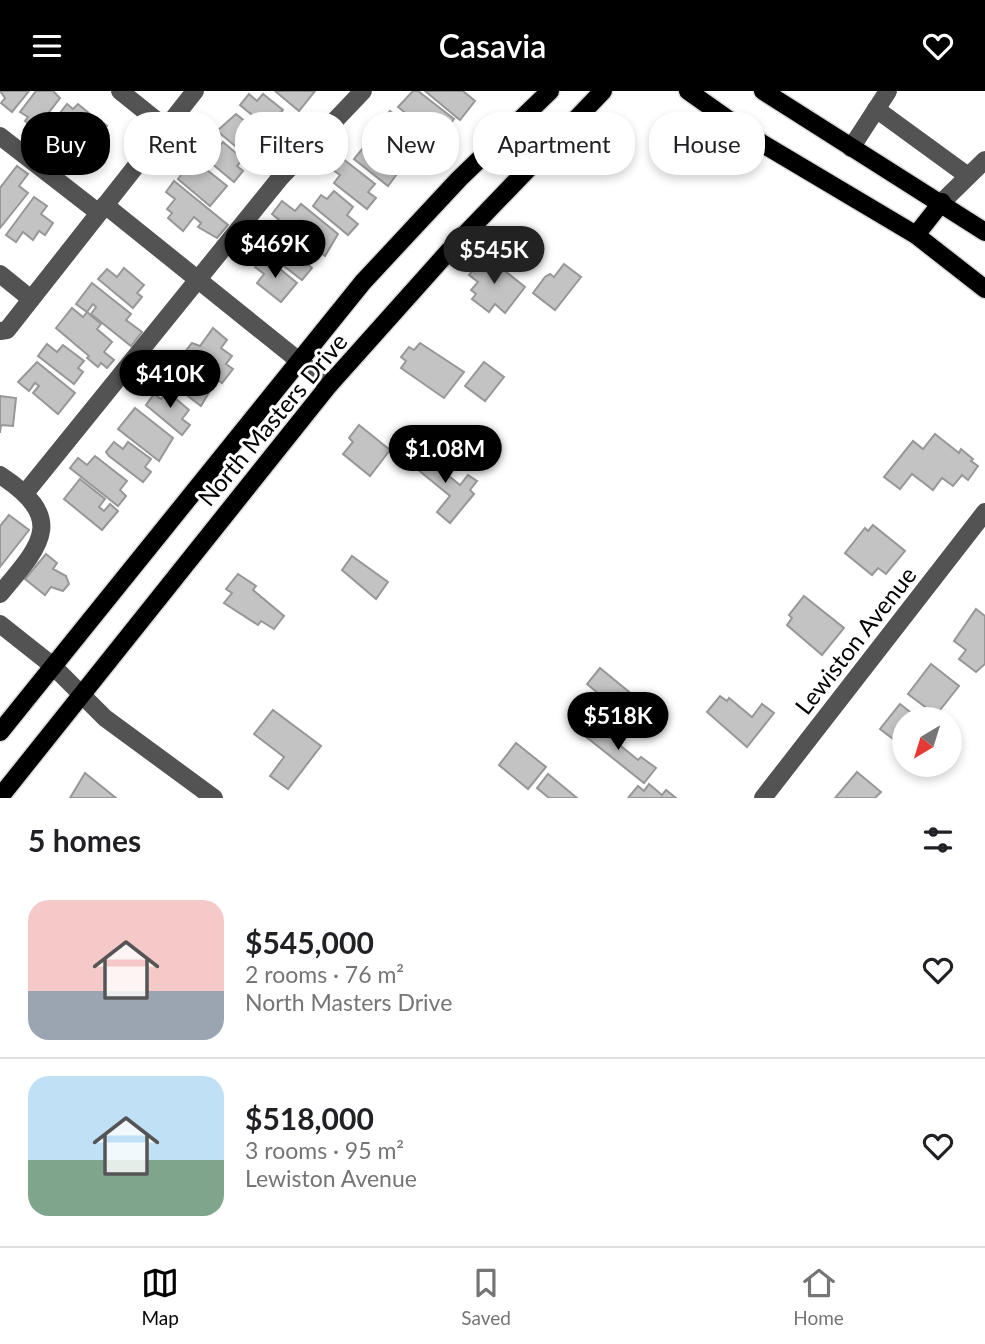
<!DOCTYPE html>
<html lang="en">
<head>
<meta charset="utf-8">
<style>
  :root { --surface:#fff; --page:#f2f2f2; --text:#202124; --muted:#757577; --line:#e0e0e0; --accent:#000 }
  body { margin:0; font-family:Lato,sans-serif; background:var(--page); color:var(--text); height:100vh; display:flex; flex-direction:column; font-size:26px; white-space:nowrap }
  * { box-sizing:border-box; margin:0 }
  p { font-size:23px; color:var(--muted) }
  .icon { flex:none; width:38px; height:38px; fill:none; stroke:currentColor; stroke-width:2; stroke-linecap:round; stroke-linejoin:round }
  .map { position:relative; height:707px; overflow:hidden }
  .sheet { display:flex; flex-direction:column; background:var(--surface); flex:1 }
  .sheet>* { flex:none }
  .guide { position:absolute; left:21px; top:21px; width:943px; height:63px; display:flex; gap:14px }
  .needle { width:46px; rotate:218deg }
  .fabs { position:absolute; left:892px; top:616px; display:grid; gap:14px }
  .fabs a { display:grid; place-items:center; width:70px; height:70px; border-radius:50%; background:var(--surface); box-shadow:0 4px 10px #0003; font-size:35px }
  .price { position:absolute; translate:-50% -60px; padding:0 16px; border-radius:24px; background:var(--accent); color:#fff; font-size:23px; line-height:46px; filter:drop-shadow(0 2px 4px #0008) }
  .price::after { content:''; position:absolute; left:50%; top:42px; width:21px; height:16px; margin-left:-10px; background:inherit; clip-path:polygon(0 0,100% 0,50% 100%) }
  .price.on { background:#222; color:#fff }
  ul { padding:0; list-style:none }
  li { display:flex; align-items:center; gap:21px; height:175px; padding:0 28px }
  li+li { border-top:2px solid var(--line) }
  li span { display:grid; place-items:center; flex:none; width:196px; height:140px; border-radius:21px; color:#555 }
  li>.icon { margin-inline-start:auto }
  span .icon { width:84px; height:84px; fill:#fffc; stroke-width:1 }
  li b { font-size:30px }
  h2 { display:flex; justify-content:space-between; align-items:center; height:84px; padding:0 28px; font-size:30px }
  .chip { padding:0 24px; border-radius:28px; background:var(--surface); box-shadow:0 4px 10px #0003; font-size:24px; line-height:63px }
  .chip.on { background:var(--accent); color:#fff }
  header { display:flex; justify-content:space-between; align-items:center; height:91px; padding:0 28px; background:var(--accent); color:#fff; font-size:32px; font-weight:600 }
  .tabs { display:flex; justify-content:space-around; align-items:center; height:98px; border-top:2px solid var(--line); background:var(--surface); font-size:19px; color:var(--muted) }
  .tabs a { display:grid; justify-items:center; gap:4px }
  .tabs .on { color:var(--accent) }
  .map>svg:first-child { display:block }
  .building { fill:#c3c3c3; stroke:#979797; stroke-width:2 }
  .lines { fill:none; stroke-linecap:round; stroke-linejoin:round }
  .major-casing { stroke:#dbdbdb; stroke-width:21 }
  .minor { stroke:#535353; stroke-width:18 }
  .major { stroke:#000; stroke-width:18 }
  .labels { text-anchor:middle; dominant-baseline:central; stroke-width:6; stroke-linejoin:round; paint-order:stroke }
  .street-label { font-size:24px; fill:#000; stroke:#fff }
</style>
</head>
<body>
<header><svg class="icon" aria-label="menu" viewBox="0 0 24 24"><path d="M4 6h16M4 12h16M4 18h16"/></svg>Casavia<svg class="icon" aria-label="heart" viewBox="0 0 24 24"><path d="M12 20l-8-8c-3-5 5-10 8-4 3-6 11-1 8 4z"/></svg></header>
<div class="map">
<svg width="985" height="707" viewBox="0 0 985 707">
  <rect width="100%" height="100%" fill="#fff"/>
  <g class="building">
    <polygon points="0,0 29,0 12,21 1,12 5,7"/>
    <polygon points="36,0 53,0 60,7 36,38 25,30 28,26 20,21"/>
    <polygon points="275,0 315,0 299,20"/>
    <polygon points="413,0 418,0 454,28 438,49 427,40 433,32 430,30 424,37 398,16"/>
    <polygon points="425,0 463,0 475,10 460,29"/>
    <polygon points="249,3 257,10 263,3 283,19 277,26 283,31 274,42 240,14"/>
    <polygon points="67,13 73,18 78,13 90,23 65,55 46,40"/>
    <polygon points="390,20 425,49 412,70 374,39"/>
    <polygon points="236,23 273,53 257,73 217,40"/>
    <polygon points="97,27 107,35 99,45 108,52 91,73 84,68 80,72 69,63"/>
    <polygon points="223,51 243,68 237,75 243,80 234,91 199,62 208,53 216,60"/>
    <polygon points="377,55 396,70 391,78 397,83 388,95 354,68 363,57 371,63"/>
    <polygon points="342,67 375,93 368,101 376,107 367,118 334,92 340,84 333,79"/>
    <polygon points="197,71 227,95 210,115 178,88 190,72 194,75"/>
    <polygon points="17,75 28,83 19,95 28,102 0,137 0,97"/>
    <polygon points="174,90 228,134 217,147 198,136 201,132 194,126 183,140 168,127 172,122 167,118 175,108 166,101"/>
    <polygon points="334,100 353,116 347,124 358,133 348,144 313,115 321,104 327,108"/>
    <polygon points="34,106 47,115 41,123 53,132 45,144 39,140 33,149 23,141 16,151 6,144"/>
    <polygon points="282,110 295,120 301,113 338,143 325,165 313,155 318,148 314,145 308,153 272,123"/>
    <polygon points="289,147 309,163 303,170 312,177 302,189 267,162 276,150 282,155"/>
    <polygon points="484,164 502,174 500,176 525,196 505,222 495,213 489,221 472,208 476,203 471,199 478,191 469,184"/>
    <polygon points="264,165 297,192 281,211 257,192 264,183 255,176"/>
    <polygon points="564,173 581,186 555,219 533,202 545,186 550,183 554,186"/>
    <polygon points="124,177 144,194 137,202 142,206 133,217 98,188 107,178 117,186"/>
    <polygon points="92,192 131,223 126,229 142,241 131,255 91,223 96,216 93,213 87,221 76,213"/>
    <polygon points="72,217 83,226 87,221 101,233 97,238 112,251 104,261 114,269 107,277 101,272 98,276 87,267 89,265 56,237"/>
    <polygon points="213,237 227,249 221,257 232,265 226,273 233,278 222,292 184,262 192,252 200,255"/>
    <polygon points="420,252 464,281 444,307 401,277 406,270 401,266 409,256 414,259"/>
    <polygon points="47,253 57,261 63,254 84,270 78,277 83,281 74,293 38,265"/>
    <polygon points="175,263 214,293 201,315 188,305 195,297 191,293 185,301 160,281"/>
    <polygon points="37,271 75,302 58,323 33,302 39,295 35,292 29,300 18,291"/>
    <polygon points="484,271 504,286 485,310 465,295"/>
    <polygon points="171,295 179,302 175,307 189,319 182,328 190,334 182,344 146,314 154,303 161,308"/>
    <polygon points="0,305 16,307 13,335 1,334 0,342"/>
    <polygon points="135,317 173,347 159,370 118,338"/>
    <polygon points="359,334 390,359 370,385 343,363 353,351 349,347"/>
    <polygon points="935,343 959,362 961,358 973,368 971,370 978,375 968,389 962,384 953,395 942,387 933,399 912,383 900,398 884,386 913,350 923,358"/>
    <polygon points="114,351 123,358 128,351 151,368 145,376 151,381 143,391 109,365 106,361"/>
    <polygon points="416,358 460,394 468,384 477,390 470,399 474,403 450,432 437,421 450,405 406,369"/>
    <polygon points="95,365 127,390 120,399 126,405 118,415 70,377 78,367 87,374"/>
    <polygon points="80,388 105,408 99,416 104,420 110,413 118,420 102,439 64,408"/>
    <polygon points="9,424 29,439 0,476 0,435"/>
    <polygon points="873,434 905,460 886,483 878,477 872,484 845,462 865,437 868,440"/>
    <polygon points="46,463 57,472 53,478 66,485 69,493 63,500 51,496 45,504 25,488"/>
    <polygon points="352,465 388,491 376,508 342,479"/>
    <polygon points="238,483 256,495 253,499 284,525 274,538 261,530 258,534 224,512 232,502 226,498"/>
    <polygon points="804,505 844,537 822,564 787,534 792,527 789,524"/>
    <polygon points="976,518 985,525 985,573 976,581 959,568 966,559 954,550"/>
    <polygon points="931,573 959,595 936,624 908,603"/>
    <polygon points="600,577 645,614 631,632 619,622 614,628 604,619 610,612 587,593"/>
    <polygon points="720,605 727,610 729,607 752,626 762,613 774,622 747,656 707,621"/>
    <polygon points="900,613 919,628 905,628 905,657 880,638"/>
    <polygon points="273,619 321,655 288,698 270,685 284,666 254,643"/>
    <polygon points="589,629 638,669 641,666 656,677 644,692 580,641"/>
    <polygon points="516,652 546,676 528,698 499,674"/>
    <polygon points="857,681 881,701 875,707 835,707"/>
    <polygon points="85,682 116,707 70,707"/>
    <polygon points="548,683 577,707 549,707 537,697"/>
    <polygon points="649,693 662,704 666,699 676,707 628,707 638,695 644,700"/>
  </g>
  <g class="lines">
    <g class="major-casing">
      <g id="major">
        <polyline points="688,0 763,53 916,144 985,198"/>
        <polyline points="763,0 985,141"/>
        <polyline points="916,144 942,111"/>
        <polyline points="0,641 363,191 459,88 550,0"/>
        <polyline points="0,706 329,294 448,161 603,0"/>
      </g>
    </g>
    <g class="minor">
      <polyline points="120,0 166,37"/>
      <polyline points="876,18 968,85"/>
      <polyline points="0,45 99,122"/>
      <polyline points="851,57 888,0"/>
      <polyline points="942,111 985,69"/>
      <polyline points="105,114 329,294"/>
      <polyline points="0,183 31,208"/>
      <polyline points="0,240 7,239 195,0"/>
      <path d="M 0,384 C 67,428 42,453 0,503"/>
      <polyline points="26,401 280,87 363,0"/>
      <polyline points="0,533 53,575 105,627 214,707"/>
      <polyline points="763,707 985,421"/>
    </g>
    <use href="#major" class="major"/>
  </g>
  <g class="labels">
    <g class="street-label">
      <text transform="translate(272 328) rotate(-50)">North Masters Drive</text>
      <text transform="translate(855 549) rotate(-52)">Lewiston Avenue</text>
    </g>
  </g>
</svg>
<div class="fabs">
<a><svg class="needle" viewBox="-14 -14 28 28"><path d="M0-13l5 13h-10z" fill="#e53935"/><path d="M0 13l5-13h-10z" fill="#757577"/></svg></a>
</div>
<b class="price" style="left:275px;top:189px">$469K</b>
<b class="price on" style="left:494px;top:195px">$545K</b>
<b class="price" style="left:170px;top:319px">$410K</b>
<b class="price" style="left:445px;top:394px">$1.08M</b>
<b class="price" style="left:618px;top:661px">$518K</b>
<div class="guide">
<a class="chip on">Buy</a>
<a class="chip">Rent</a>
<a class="chip">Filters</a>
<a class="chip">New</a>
<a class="chip">Apartment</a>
<a class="chip">House</a>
</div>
</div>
<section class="sheet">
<h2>5 homes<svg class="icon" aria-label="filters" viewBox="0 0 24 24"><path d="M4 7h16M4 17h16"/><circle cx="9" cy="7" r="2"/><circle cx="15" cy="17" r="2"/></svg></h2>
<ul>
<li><span style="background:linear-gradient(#f6c9c9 65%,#9aa5b1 0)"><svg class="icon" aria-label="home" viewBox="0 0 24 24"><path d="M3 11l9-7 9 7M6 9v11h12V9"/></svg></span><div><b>$545,000</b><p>2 rooms · 76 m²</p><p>North Masters Drive</p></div><svg class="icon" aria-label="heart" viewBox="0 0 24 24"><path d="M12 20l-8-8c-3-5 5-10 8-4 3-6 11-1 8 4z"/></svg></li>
<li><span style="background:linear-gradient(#bfe0f5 60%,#7fa58c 0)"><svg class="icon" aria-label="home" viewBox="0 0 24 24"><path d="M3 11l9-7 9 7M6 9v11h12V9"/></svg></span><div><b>$518,000</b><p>3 rooms · 95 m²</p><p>Lewiston Avenue</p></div><svg class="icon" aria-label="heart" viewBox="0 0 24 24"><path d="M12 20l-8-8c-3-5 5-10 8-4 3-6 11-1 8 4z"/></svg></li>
</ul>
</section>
<nav class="tabs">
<a class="on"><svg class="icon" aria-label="map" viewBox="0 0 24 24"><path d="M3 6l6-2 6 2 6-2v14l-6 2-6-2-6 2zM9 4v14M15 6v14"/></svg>Map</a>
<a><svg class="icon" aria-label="saved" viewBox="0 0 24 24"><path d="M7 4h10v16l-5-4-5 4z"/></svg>Saved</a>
<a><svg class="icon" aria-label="home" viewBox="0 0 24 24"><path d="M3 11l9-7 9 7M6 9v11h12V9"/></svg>Home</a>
</nav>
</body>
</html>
